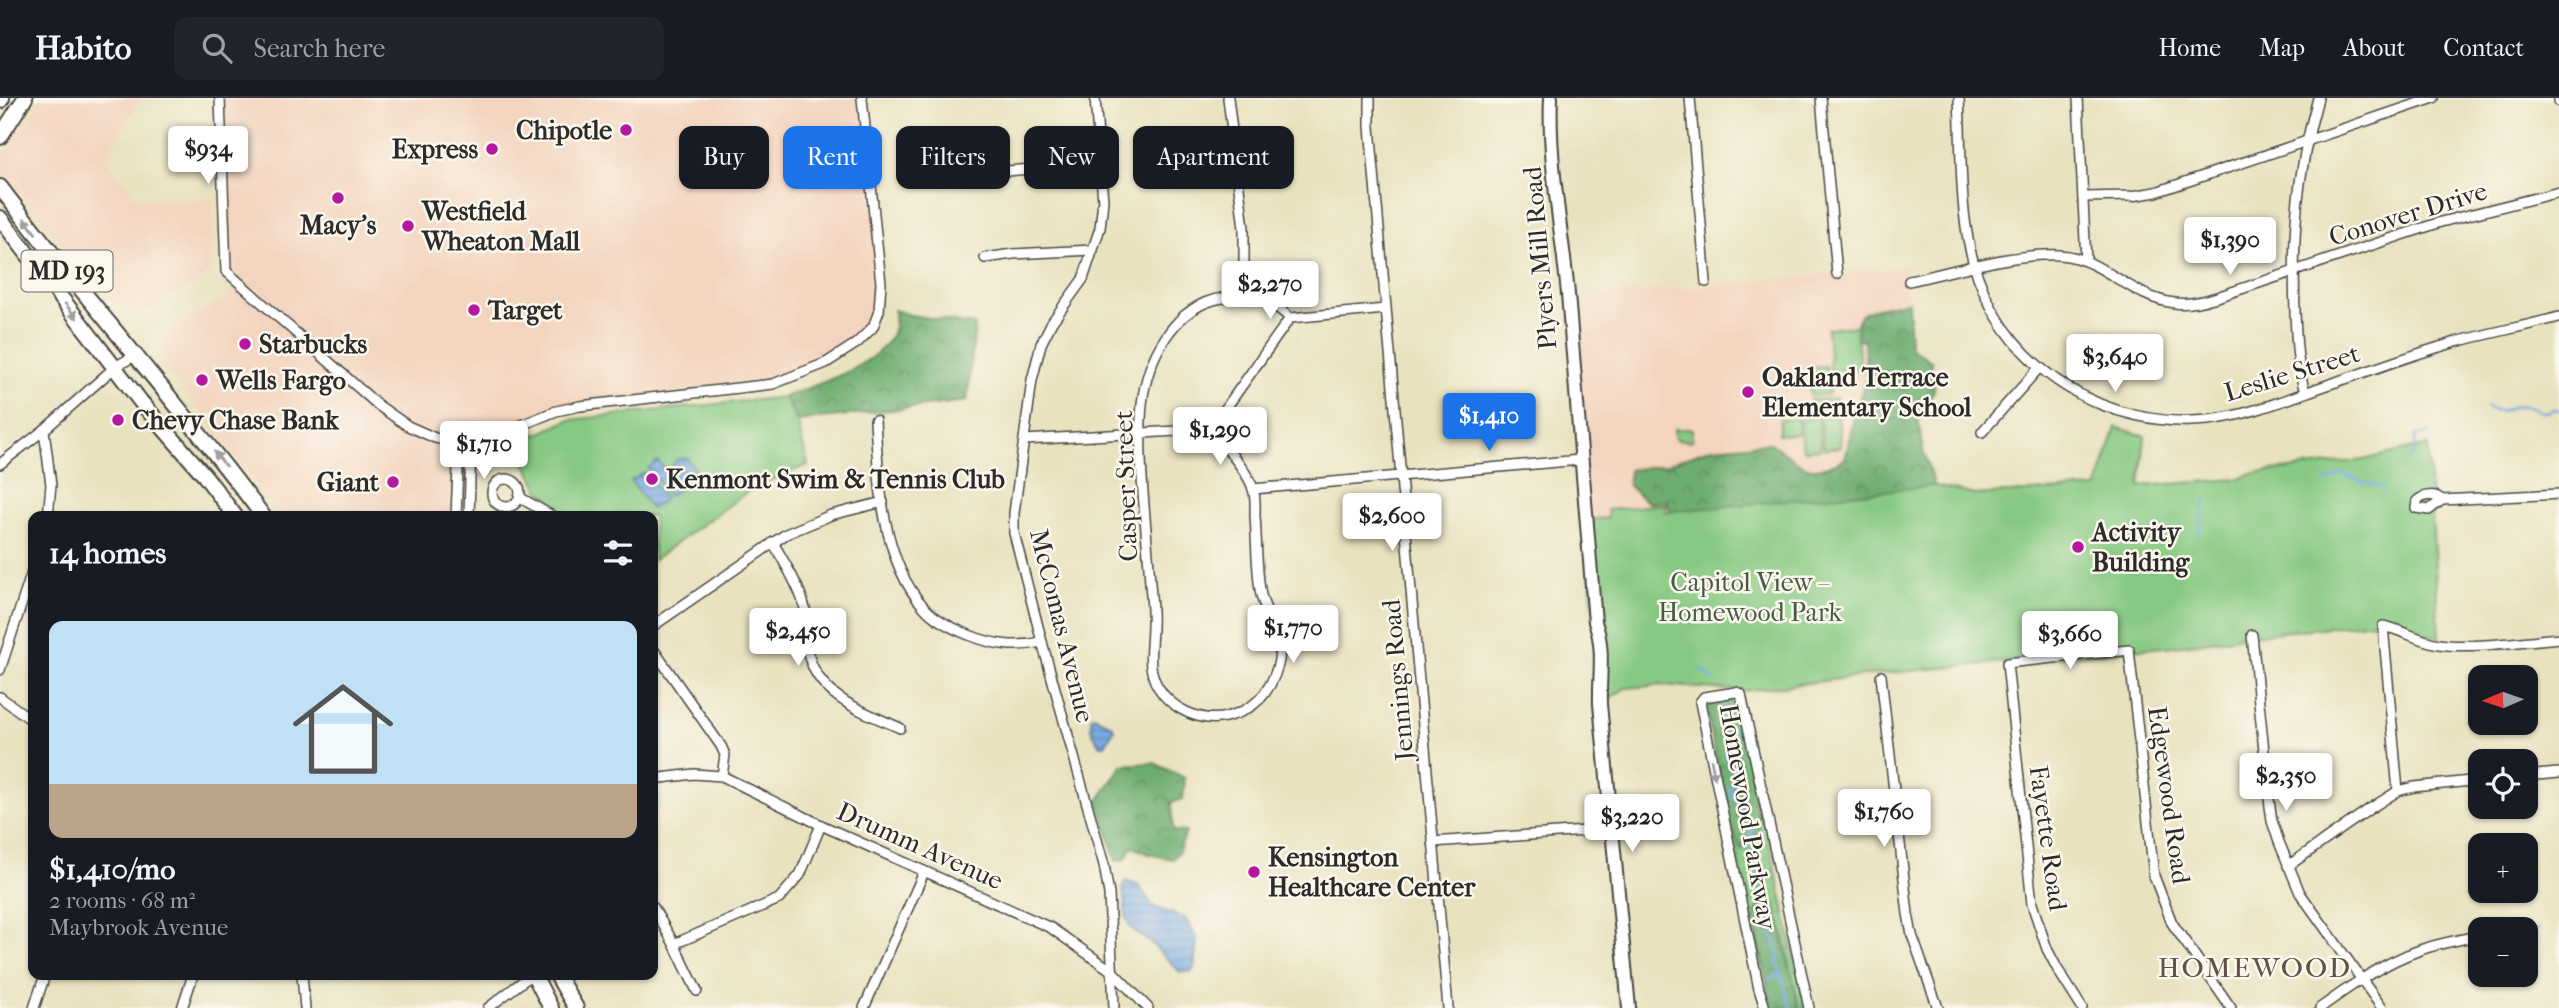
<!DOCTYPE html>
<html lang="en">
<head>
<meta charset="utf-8">
<style>
  :root { --surface:#171b24; --page:#20242c; --text:#f1f3f6; --muted:#9ea1a6; --line:#363941; --accent:#1a73e8 }
  body { margin:0; font-family:"IM FELL French Canon",serif; background:var(--page); color:var(--text); height:100vh; display:flex; flex-direction:column; font-size:26px; white-space:nowrap }
  * { box-sizing:border-box; margin:0 }
  p { font-size:23px; color:var(--muted) }
  .icon { flex:none; width:38px; height:38px; fill:none; stroke:currentColor; stroke-width:2; stroke-linecap:round; stroke-linejoin:round }
  .map { position:relative; flex:1; overflow:hidden }
  .drawer { position:absolute; left:28px; top:413px; width:630px; height:469px; display:flex; flex-direction:column; background:var(--surface); border-radius:14px; box-shadow:0 2px 5px #0004 }
  .drawer>* { flex:none }
  .guide { position:absolute; left:679px; top:28px; width:665px; height:63px; display:flex; gap:14px }
  .needle { width:46px; rotate:268deg }
  .fabs { position:absolute; left:2468px; top:567px; display:grid; gap:14px }
  .fabs a { display:grid; place-items:center; width:70px; height:70px; border-radius:14px; background:var(--surface); box-shadow:0 2px 5px #0004; font-size:35px }
  .price { position:absolute; translate:-50% -60px; padding:0 16px; border-radius:7px; background:#fff; color:#222; font-size:23px; line-height:46px; filter:drop-shadow(0 2px 4px #0008) }
  .price::after { content:''; position:absolute; left:50%; top:42px; width:21px; height:16px; margin-left:-10px; background:inherit; clip-path:polygon(0 0,100% 0,50% 100%) }
  .price.current { background:var(--accent); color:#fff }
  ul { padding:0; list-style:none }
  li { display:grid; align-content:center; gap:14px; height:371px; padding:0 21px }
  li span { display:grid; place-items:center; height:217px; border-radius:14px; color:#555 }
  li>.icon { margin-inline-start:auto }
  span .icon { width:126px; height:126px; fill:#fffc; stroke-width:1 }
  li b { font-size:30px }
  h2 { display:flex; justify-content:space-between; align-items:center; height:84px; padding:0 21px; font-size:30px }
  .chip { padding:0 24px; border-radius:14px; background:var(--surface); box-shadow:0 2px 5px #0004; font-size:24px; line-height:63px }
  .chip.current { background:var(--accent); color:#fff }
  header { display:flex; align-items:center; gap:42px; box-sizing:border-box; height:98px; padding:0 35px; background:var(--surface); border-bottom:2px solid var(--line) }
  header strong { font-size:33px }
  nav { display:flex; gap:38px; margin-inline-start:auto; font-size:24px }
  .search { width:490px; height:63px; background:var(--page); display:flex; align-items:center; gap:18px; box-sizing:border-box; padding:0 24px; border-radius:14px; color:var(--muted); font-size:26px }
  .map>svg:first-child { display:block }
  .built { fill:#f3d4be }
  .grass { fill:url(#grass-dots); stroke:#597a56; stroke-width:2 }
  .forest { fill:url(#forest-crowns); stroke:#4c6c4e; stroke-width:2 }
  .park { fill:#87c982; stroke:#597a56; stroke-width:2 }
  .water { fill:url(#water-rules); stroke:#506a86; stroke-width:2 }
  .lines { fill:none; stroke-linecap:round; stroke-linejoin:round }
  .stream { stroke:#74a8e0; stroke-width:2.5 }
  .minor-casing { stroke:#484641; stroke-width:12 }
  .tertiary-casing { stroke:#484641; stroke-width:16 }
  .primary-casing { stroke:#484641; stroke-width:18 }
  .minor { stroke:#fff; stroke-width:9 }
  .tertiary { stroke:#fff; stroke-width:12 }
  .primary { stroke:#fff; stroke-width:14 }
  .oneway { fill:#a0a0a0 }
  .poi-dot { fill:#b5179e; stroke:#fbf7ec; stroke-width:2.5 }
  .labels { text-anchor:middle; dominant-baseline:central; stroke-width:5; stroke-linejoin:round; paint-order:stroke }
  .shield { fill:#fbf7ec; stroke:#696865; stroke-width:2 }
  .shield-label { font-size:24px; font-weight:bold; fill:#2b2b2b }
  .poi-label { font-size:26px; font-weight:bold; fill:#2b2b2b; stroke:#fbf7ec; text-anchor:start }
  .street-label { font-size:26px; fill:#2b2b2b; stroke:#fbf7ec }
  .park-label { font-size:26px; fill:#475a45; stroke:#fbf7ec }
  .neighbourhood-label { font-size:28px; letter-spacing:2px; fill:#605345; stroke:#fbf7ec }
</style>
</head>
<body>
<header>
<strong>Habito</strong>
<div class="search"><svg class="icon" aria-label="search" viewBox="0 0 24 24"><circle cx="10" cy="10" r="6"/><path d="M15 15l6 6"/></svg>Search here</div>
<nav><a>Home</a><a>Map</a><a>About</a><a>Contact</a></nav>
</header>
<div class="map">
<svg width="2559" height="910" viewBox="0 0 2559 910">
  <defs>
    <pattern id="grass-dots" width="8" height="8" patternUnits="userSpaceOnUse" patternTransform="scale(1.75)"><rect width="8" height="8" fill="#87c982"/><path d="M2 2h.1M6 6h.1" fill="none" stroke="#6fa36b" stroke-width="1.8" stroke-linecap="round"/></pattern>
    <pattern id="forest-crowns" width="20" height="18" patternUnits="userSpaceOnUse" patternTransform="scale(1.75)"><rect width="20" height="18" fill="#6dad70"/><path d="M2 6a3 3 0 1 1 6 0M12 15a3 3 0 1 1 6 0" fill="none" stroke="#5a8d5c"/></pattern>
    <pattern id="water-rules" width="6" height="5" patternUnits="userSpaceOnUse" patternTransform="scale(1.75)"><rect width="6" height="5" fill="#74a8e0"/><path d="M0 2.5h6" fill="none" stroke="#5f89b6"/></pattern>
  </defs>
  <rect width="100%" height="100%" fill="#fbf7ec"/>
  <filter id="ink" filterUnits="userSpaceOnUse"><feTurbulence type="fractalNoise" baseFrequency=".0143" numOctaves="2"/><feDisplacementMap in="SourceGraphic" scale="14" xChannelSelector="R" yChannelSelector="G"/><feConvolveMatrix kernelMatrix="1 2 1 2 8 2 1 2 1" color-interpolation-filters="sRGB"/></filter>
  <filter id="wash" filterUnits="userSpaceOnUse"><feTurbulence type="fractalNoise" baseFrequency=".00686" numOctaves="4" result="noise"/><feDisplacementMap in="SourceGraphic" scale="28" xChannelSelector="R" yChannelSelector="G"/><feGaussianBlur stdDeviation="1.57" result="paint"/><feColorMatrix in="noise" values="0 0 0 0 0 0 0 0 0 0 0 0 0 0 0 0 0 1.4 0 .05"/><feComposite in="paint" operator="in"/></filter>
  <g filter="url(#wash)">
    <rect width="100%" height="100%" fill="#e9e2bf"/>
    <g class="built">
      <polygon points="39,0 140,0 108,56 108,63 137,101 213,101 213,161 209,174 203,182 147,213 128,212 116,206 89,182 2,74 0,62 4,54"/>
      <polygon points="220,0 862,0 881,185 873,229 826,265 773,286 580,308 471,346 469,418 279,418 199,311 164,271 160,257 164,240 172,232 242,187 226,173"/>
      <polygon points="1906,169 1910,279 1919,308 1923,353 1935,388 1585,422 1568,200"/>
    </g>
    <polygon class="grass" points="1740,609 1806,910 1799,910 1781,824 1754,820 1762,870 1730,727"/>
    <g class="forest">
      <path d="M 1908,203 L 1910,249 L 1931,263 L 1934,293 L 1917,315 L 1923,353 L 1935,388 L 1975,397 L 2027,394 L 1674,424 L 1667,403 L 1648,405 L 1628,387 L 1629,372 L 1666,367 L 1711,350 L 1771,345 C 1802,367 1807,380 1845,361 L 1855,314 L 1866,281 L 1864,242 L 1858,241 L 1856,228 L 1861,217 L 1873,211 Z"/>
      <path d="M 894,212 L 910,217 L 975,227 L 967,303 L 797,323 L 784,299 C 815,287 886,267 894,229 C 895,224 894,217 894,212 Z"/>
      <polygon points="1728,601 1733,602 1740,609 1760,733 1741,752 1730,727 1706,612 1710,603"/>
      <polygon points="1154,665 1185,680 1183,702 1171,704 1173,733 1186,734 1179,753 1173,761 1149,756 1131,748 1126,761 1116,763 1098,703 1122,667"/>
      <polygon points="1769,802 1775,806 1799,910 1772,910 1770,902 1754,820 1757,811"/>
    </g>
    <g class="park">
      <polygon points="1856,228 1860,268 1857,271 1830,273 1827,230"/>
      <polygon points="1826,268 1829,296 1810,298 1808,269"/>
      <polygon points="784,299 797,323 808,367 754,389 653,462 653,418 568,418 539,391 520,355 533,338 569,322"/>
      <polygon points="1836,300 1837,313 1811,315 1810,302"/>
      <polygon points="1838,318 1841,349 1824,351 1820,320"/>
      <polygon points="1818,320 1821,351 1803,353 1800,322"/>
      <polygon points="1798,321 1799,336 1778,337 1780,322"/>
      <polygon points="2116,329 2145,338 2140,388 2238,381 2249,376 2363,362 2428,347 2439,540 2423,536 2395,522 2252,537 2175,548 1879,576 1743,593 1662,587 1626,590 1602,605 1585,422 1608,420 1607,412 1665,406 1666,414 1935,388 1975,397 2097,390"/>
      <polygon points="1674,331 1692,331 1692,343 1675,341"/>
    </g>
    <g class="water">
      <polygon points="687,360 700,377 669,398 648,370 658,363 668,374 677,361"/>
      <polygon points="645,374 665,401 651,411 631,383"/>
      <polygon points="1094,618 1112,627 1114,631 1105,647 1099,647 1091,631 1091,620"/>
      <polygon points="1125,783 1138,787 1154,809 1186,821 1197,841 1194,871 1191,874 1180,874 1152,846 1131,830 1126,819 1123,789"/>
    </g>
    <g class="lines">
      <g class="stream">
        <path d="M 2486,309 C 2495,313 2504,315 2511,308 C 2517,308 2526,307 2531,309 C 2540,313 2543,317 2553,311 L 2559,312"/>
        <polyline points="2410,360 2414,356 2416,337 2426,337 2430,334"/>
        <polyline points="2324,385 2341,376 2383,390"/>
        <polyline points="2198,436 2206,401"/>
        <polyline points="1700,570 1714,582"/>
        <path d="M 1724,607 L 1724,629 L 1734,635 L 1735,641 L 1732,648 L 1735,659 L 1733,662 L 1724,654 L 1732,675 L 1741,678 L 1737,686 L 1730,690 L 1730,697 C 1743,709 1743,704 1741,721 L 1751,725 L 1752,734 L 1747,741 C 1750,753 1752,770 1761,779 L 1763,799 L 1773,826 L 1772,834 L 1780,860 L 1777,863 L 1791,910"/>
        <polyline points="2525,833 2539,831"/>
        <polyline points="1769,881 1782,876"/>
      </g>
    </g>
  </g>
  <g filter="url(#ink)">
    <g class="lines">
      <g class="minor-casing">
        <g id="minor">
          <polyline points="220,0 226,173 379,308 408,328 435,340 459,346 485,342 556,313 580,308 773,286 826,265 857,245 873,229 879,213 881,185 862,0"/>
          <polyline points="1095,0 1103,103 1100,130 1083,181 1052,224 1041,246 1032,282 1014,415 1014,435 1042,544 1104,767 1109,796 1114,910"/>
          <polyline points="1228,0 1244,130 1244,198"/>
          <polyline points="1370,0 1370,29 1448,910"/>
          <polyline points="1690,0 1706,184"/>
          <polyline points="1821,0 1837,176"/>
          <path d="M 1959,0 C 1962,58 1958,123 1978,179 C 2011,274 2109,332 2208,322 C 2254,317 2301,295 2345,281 C 2382,268 2418,255 2456,244 C 2490,235 2525,228 2559,219"/>
          <polyline points="2078,0 2086,163"/>
          <polyline points="2559,0 2559,4"/>
          <polyline points="952,77 1100,66"/>
          <polyline points="2083,99 2132,98 2156,94 2434,0"/>
          <polyline points="985,160 1013,156 1093,152"/>
          <path d="M 1909,183 C 1951,174 2027,151 2068,158 C 2107,165 2134,201 2175,205 C 2189,207 2203,203 2217,199 L 2441,124 L 2559,94"/>
          <path d="M 2305,294 C 2297,268 2296,240 2295,214 C 2292,136 2297,74 2318,0"/>
          <path d="M 875,322 C 878,380 882,464 924,509 C 935,522 954,531 969,537 C 994,547 1015,550 1042,544"/>
          <path d="M 1211,331 C 1223,347 1248,373 1253,391 C 1256,399 1255,410 1255,418 C 1257,443 1256,472 1261,497 C 1267,521 1285,541 1278,567 C 1270,595 1255,612 1226,619 C 1201,625 1171,611 1158,589 C 1146,569 1152,549 1152,528 C 1153,514 1151,499 1150,485 C 1147,428 1137,362 1142,306 C 1147,261 1174,207 1223,200 C 1253,196 1268,200 1290,220"/>
          <polyline points="1211,331 1290,220 1385,211"/>
          <polyline points="44,332 51,387 48,418"/>
          <polyline points="1982,334 2039,270"/>
          <polyline points="1024,342 1211,331"/>
          <polyline points="0,366 44,332 115,269 136,257"/>
          <circle cx="506" cy="395" r="14"/>
          <polyline points="1253,391 1580,362"/>
          <polyline points="519,399 552,418"/>
          <path d="M 2442,402 L 2429,412 L 2416,410 L 2417,403 C 2424,396 2435,396 2442,402 L 2559,396"/>
          <polyline points="456,418 459,346"/>
          <polyline points="469,418 471,346"/>
          <path d="M 773,444 C 784,465 798,485 804,507 C 809,523 805,540 808,555 C 819,600 862,613 900,630"/>
          <polyline points="653,528 786,436 831,417 883,404"/>
          <polyline points="2252,537 2269,701 2272,723 2279,744 2300,795 2382,910"/>
          <polyline points="653,551 721,648 725,657 722,678"/>
          <polyline points="0,572 33,471"/>
          <polyline points="1881,578 1908,816 1912,837 1938,910"/>
          <polyline points="0,599 33,623"/>
          <polyline points="2525,678 2559,675"/>
          <polyline points="653,681 694,676 722,678 821,727 1051,830 1112,873 1148,910"/>
          <path d="M 2398,693 L 2383,528 C 2403,532 2419,543 2439,546 C 2473,551 2524,543 2559,540"/>
          <polyline points="1433,744 1613,731"/>
          <polyline points="2288,768 2371,710 2398,693 2414,689 2480,682"/>
          <polyline points="653,809 674,846 697,893"/>
          <polyline points="674,846 779,801 800,777 821,727"/>
          <polyline points="302,877 305,910"/>
          <polyline points="34,910 45,877"/>
          <polyline points="182,910 193,877"/>
          <polyline points="488,910 531,877"/>
          <polyline points="864,910 924,774"/>
          <polyline points="1765,910 1759,891 1700,604 1704,599 1736,594 1741,596 1809,910"/>
          <polyline points="2082,910 2058,872 2047,851 2032,806 2007,565 2129,552 2154,778 2172,825 2231,910"/>
          <path d="M 2320,910 C 2352,887 2383,865 2420,852 C 2439,845 2460,842 2480,837"/>
        </g>
      </g>
      <g class="tertiary-casing">
        <path id="tertiary" d="M 1551,0 C 1548,61 1562,134 1568,196 C 1578,305 1585,415 1595,524 C 1605,551 1599,578 1600,606 L 1629,910"/>
      </g>
      <g class="primary-casing">
        <g id="primary">
          <polyline points="0,3 2,0"/>
          <polyline points="0,39 25,0"/>
          <path d="M 0,89 C 85,201 179,305 263,418"/>
          <polyline points="0,120 141,304 205,378 235,418"/>
          <polyline points="534,877 551,910"/>
          <polyline points="557,877 576,910"/>
        </g>
      </g>
      <use href="#minor" class="minor"/>
      <use href="#tertiary" class="tertiary"/>
      <use href="#primary" class="primary"/>
    </g>
    <defs><path id="oneway-solid" d="M-6-.8H1V-3.2L6.5 0L1 3.2V.8H-6Z" transform="scale(1.75)"/></defs>
    <g class="oneway">
      <use href="#oneway-solid" transform="translate(30 128) rotate(-127)"/>
      <use href="#oneway-solid" transform="translate(71 213) rotate(51)"/>
      <use href="#oneway-solid" transform="translate(220 361) rotate(-128)"/>
      <use href="#oneway-solid" transform="translate(1713 671) rotate(79)"/>
    </g>
  </g>
  <g class="poi-dot">
    <circle cx="626" cy="32" r="7"/>
    <circle cx="492" cy="51" r="7"/>
    <circle cx="338" cy="100" r="7"/>
    <circle cx="408" cy="128" r="7"/>
    <circle cx="474" cy="212" r="7"/>
    <circle cx="245" cy="246" r="7"/>
    <circle cx="202" cy="282" r="7"/>
    <circle cx="1748" cy="294" r="7"/>
    <circle cx="118" cy="322" r="7"/>
    <circle cx="652" cy="381" r="7"/>
    <circle cx="393" cy="384" r="7"/>
    <circle cx="2078" cy="449" r="7"/>
    <circle cx="1254" cy="774" r="7"/>
  </g>
  <g class="labels">
    <rect class="shield" x="21.5" y="152.5" width="91" height="41" rx="5"/>
    <g class="shield-label">
      <text x="67" y="173">MD 193</text>
    </g>
    <g class="poi-label">
      <text x="612" y="32" text-anchor="end">Chipotle</text>
      <text x="478" y="51" text-anchor="end">Express</text>
      <text x="422" y="113">Westfield<tspan x="422" dy="30">Wheaton Mall</tspan></text>
      <text x="338" y="127" text-anchor="middle">Macy's</text>
      <text x="488" y="212">Target</text>
      <text x="259" y="246">Starbucks</text>
      <text x="1762" y="279">Oakland Terrace<tspan x="1762" dy="30">Elementary School</tspan></text>
      <text x="216" y="282">Wells Fargo</text>
      <text x="132" y="322">Chevy Chase Bank</text>
      <text x="666" y="381">Kenmont Swim &amp; Tennis Club</text>
      <text x="379" y="384" text-anchor="end">Giant</text>
      <text x="2092" y="434">Activity<tspan x="2092" dy="30">Building</tspan></text>
      <text x="1268" y="759">Kensington<tspan x="1268" dy="30">Healthcare Center</tspan></text>
    </g>
    <g class="street-label">
      <text transform="translate(2408 116) rotate(-17)">Conover Drive</text>
      <text transform="translate(1540 160) rotate(-95)">Plyers Mill Road</text>
      <text transform="translate(2292 275) rotate(-17)">Leslie Street</text>
      <text transform="translate(1126 388) rotate(-92)">Casper Street</text>
      <text transform="translate(1062 528) rotate(76)">McComas Avenue</text>
      <text transform="translate(1398 582) rotate(-95)">Jennings Road</text>
      <text transform="translate(2169 697) rotate(82)">Edgewood Road</text>
      <text transform="translate(1748 719) rotate(80)">Homewood Parkway</text>
      <text transform="translate(2048 740) rotate(82)">Fayette Road</text>
      <text transform="translate(920 748) rotate(24)">Drumm Avenue</text>
    </g>
    <g class="park-label">
      <text x="1750" y="484">Capitol View –<tspan x="1750" dy="30">Homewood Park</tspan></text>
    </g>
    <g class="neighbourhood-label">
      <text x="2255" y="869">HOMEWOOD</text>
    </g>
  </g>
</svg>
<div class="fabs">
<a><svg class="needle" viewBox="-14 -14 28 28"><path d="M0-13l5 13h-10z" fill="#e53935"/><path d="M0 13l5-13h-10z" fill="#9ea1a6"/></svg></a>
<a><svg class="icon" aria-label="locate" viewBox="0 0 24 24"><circle cx="12" cy="12" r="6"/><path d="M12 2v4M12 18v4M2 12h4M18 12h4"/></svg></a>
<a>+</a>
<a>−</a>
</div>
<b class="price" style="left:208px;top:88px">$934</b>
<b class="price" style="left:2230px;top:179px">$1,390</b>
<b class="price" style="left:1270px;top:223px">$2,270</b>
<b class="price" style="left:2115px;top:296px">$3,640</b>
<b class="price current" style="left:1489px;top:355px">$1,410</b>
<b class="price" style="left:1220px;top:369px">$1,290</b>
<b class="price" style="left:484px;top:383px">$1,710</b>
<b class="price" style="left:1392px;top:455px">$2,600</b>
<b class="price" style="left:1293px;top:567px">$1,770</b>
<b class="price" style="left:798px;top:570px">$2,450</b>
<b class="price" style="left:2070px;top:573px">$3,660</b>
<b class="price" style="left:2286px;top:715px">$2,350</b>
<b class="price" style="left:1884px;top:751px">$1,760</b>
<b class="price" style="left:1632px;top:756px">$3,220</b>
<div class="guide">
<a class="chip">Buy</a>
<a class="chip current">Rent</a>
<a class="chip">Filters</a>
<a class="chip">New</a>
<a class="chip">Apartment</a>
</div>
<section class="drawer">
<h2>14 homes<svg class="icon" aria-label="filters" viewBox="0 0 24 24"><path d="M4 7h16M4 17h16"/><circle cx="9" cy="7" r="2"/><circle cx="15" cy="17" r="2"/></svg></h2>
<ul>
<li><span style="background:linear-gradient(#bfe0f5 75%,#b9a48a 0)"><svg class="icon" aria-label="home" viewBox="0 0 24 24"><path d="M3 11l9-7 9 7M6 9v11h12V9"/></svg></span><div><b>$1,410/mo</b><p>2 rooms · 68 m²</p><p>Maybrook Avenue</p></div></li>
</ul>
</section>
</div>
</body>
</html>
